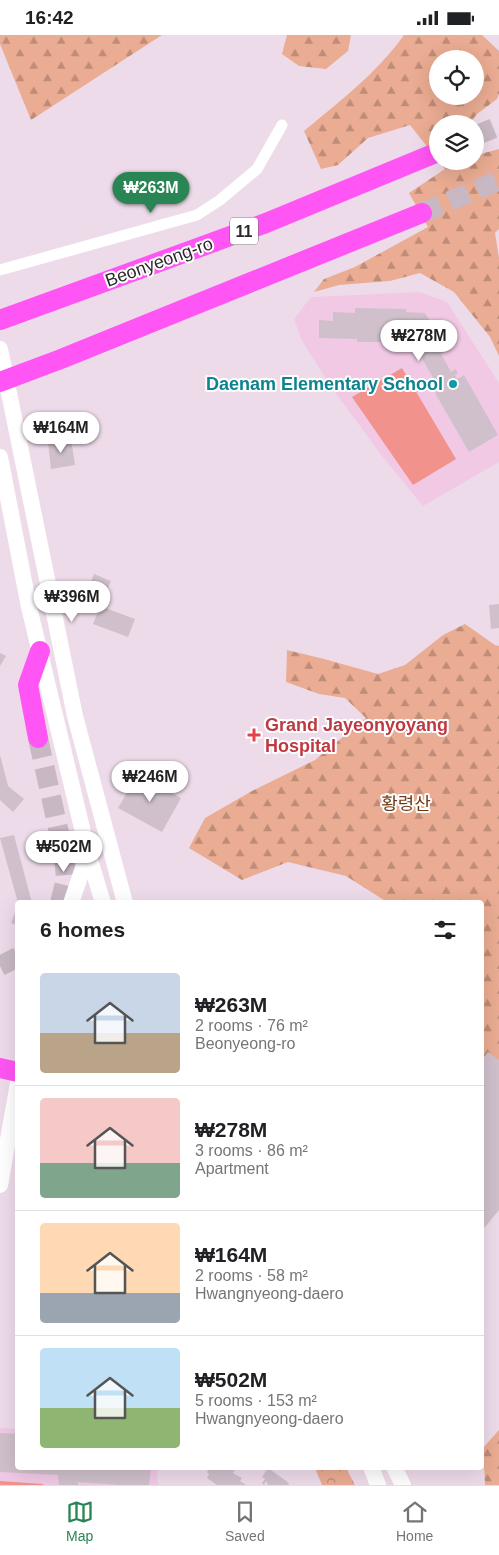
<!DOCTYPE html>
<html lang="en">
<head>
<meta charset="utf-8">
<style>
  :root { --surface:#fff; --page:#f2f2f2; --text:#202124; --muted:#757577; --line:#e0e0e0; --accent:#2a8554 }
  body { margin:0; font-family:Arial,"Noto Sans KR",sans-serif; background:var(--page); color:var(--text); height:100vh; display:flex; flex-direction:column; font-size:19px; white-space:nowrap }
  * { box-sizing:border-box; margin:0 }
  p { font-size:16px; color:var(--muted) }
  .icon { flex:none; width:28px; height:28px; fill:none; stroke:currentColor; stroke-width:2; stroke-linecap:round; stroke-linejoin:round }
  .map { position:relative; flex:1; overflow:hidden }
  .side { position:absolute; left:15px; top:865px; width:469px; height:570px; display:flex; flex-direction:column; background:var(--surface); border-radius:5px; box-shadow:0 5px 20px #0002 }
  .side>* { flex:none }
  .controls { position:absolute; left:429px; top:15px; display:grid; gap:10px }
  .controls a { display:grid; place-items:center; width:55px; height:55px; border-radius:50%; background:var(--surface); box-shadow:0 5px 20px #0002; font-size:25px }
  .price { position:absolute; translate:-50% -42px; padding:0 11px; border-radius:18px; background:#fff; color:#222; font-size:16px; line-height:32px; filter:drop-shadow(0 1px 2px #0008) }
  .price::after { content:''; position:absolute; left:50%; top:30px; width:15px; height:11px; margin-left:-8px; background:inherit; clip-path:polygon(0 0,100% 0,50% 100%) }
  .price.active { background:var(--accent); color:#fff }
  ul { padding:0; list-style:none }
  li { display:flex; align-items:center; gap:15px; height:125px; padding:0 25px }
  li+li { border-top:1px solid var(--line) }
  li span { display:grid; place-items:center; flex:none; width:140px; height:100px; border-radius:5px; color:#555 }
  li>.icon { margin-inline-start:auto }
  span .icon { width:60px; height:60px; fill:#fffc; stroke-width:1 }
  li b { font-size:21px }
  h2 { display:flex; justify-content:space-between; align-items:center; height:60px; padding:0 25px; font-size:21px }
  .status { display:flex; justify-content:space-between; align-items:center; height:35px; padding:0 25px; background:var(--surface); direction:ltr }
  .status svg { height:14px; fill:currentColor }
  .tabs { display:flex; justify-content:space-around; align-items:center; height:70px; border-top:1px solid var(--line); background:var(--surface); font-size:14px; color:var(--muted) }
  .tabs a { display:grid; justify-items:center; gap:2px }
  .tabs .active { color:var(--accent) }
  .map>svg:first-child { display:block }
  .education { fill:#f1c9e5 }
  .forest { fill:url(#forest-firs); fill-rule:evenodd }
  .park { fill:url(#park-crowns) }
  .pitch { fill:#f2928d }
  .building { fill:#cfc0cc }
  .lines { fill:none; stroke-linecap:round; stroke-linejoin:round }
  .highway-tunnel { stroke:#c7b8c4; stroke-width:20; stroke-dasharray:20 10; stroke-linecap:butt }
  .street { stroke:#fff; stroke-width:11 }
  .secondary { stroke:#fff; stroke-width:16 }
  .highway { stroke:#ff55f4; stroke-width:20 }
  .culture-dot { fill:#0f9aa8; stroke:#fff; stroke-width:2 }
  .health-dot { fill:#e0444e; stroke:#fff; stroke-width:2 }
  .labels { text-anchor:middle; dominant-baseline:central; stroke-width:4; stroke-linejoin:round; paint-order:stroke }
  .shield { fill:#fff; stroke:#6a6a6a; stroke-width:1 }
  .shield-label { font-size:16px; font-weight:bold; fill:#2a2a2a }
  .street-label { font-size:18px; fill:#2a2a2a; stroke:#fff }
  .culture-label { font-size:18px; font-weight:bold; fill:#0d838f; stroke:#fff; text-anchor:end }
  .health-label { font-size:18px; font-weight:bold; fill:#be3a42; stroke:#fff; text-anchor:start }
  .park-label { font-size:18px; fill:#6f3a13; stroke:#fff }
</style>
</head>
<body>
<div class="status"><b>16:42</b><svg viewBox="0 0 49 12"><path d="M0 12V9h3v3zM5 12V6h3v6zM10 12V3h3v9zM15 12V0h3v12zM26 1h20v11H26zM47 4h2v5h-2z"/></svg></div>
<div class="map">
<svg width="499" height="1450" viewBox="0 0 499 1450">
  <defs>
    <pattern id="forest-firs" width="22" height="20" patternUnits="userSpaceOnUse" patternTransform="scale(1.25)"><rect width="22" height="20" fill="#eaac92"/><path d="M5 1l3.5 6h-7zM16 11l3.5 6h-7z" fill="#be8c77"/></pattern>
    <pattern id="park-crowns" width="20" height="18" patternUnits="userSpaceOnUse" patternTransform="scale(1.25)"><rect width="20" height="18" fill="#eaac92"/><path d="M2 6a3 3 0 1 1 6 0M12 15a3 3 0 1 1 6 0" fill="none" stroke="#be8c77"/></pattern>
  </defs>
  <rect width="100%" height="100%" fill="#eedbea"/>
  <g class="education">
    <polygon points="420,257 447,267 499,348 499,427 423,471 382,421 332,353 302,306 294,284 311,262"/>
    <polygon points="0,1393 17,1394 18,1432 157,1433 158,1450 0,1450"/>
  </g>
  <g class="forest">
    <polygon points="0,0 162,0 31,85 0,9"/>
    <polygon points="287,0 351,0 348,16 326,34 299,31 282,19"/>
    <path d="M 404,0 L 482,0 L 499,16 L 499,59 L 497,64 L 477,79 L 469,89 L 438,89 L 437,124 L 410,90 L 368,103 L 338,130 L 321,134 L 304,96 C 340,66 377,38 404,0 ZM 438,24 L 475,24 L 475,61 L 438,61 Z"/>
    <polygon points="475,113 477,120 499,114 499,194 495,198 499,223 499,321 490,302 454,257 420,238 390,246 339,250 314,257 324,244 355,232 428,192 409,158 445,134 439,126 475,126"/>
    <polygon points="465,589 495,610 499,611 499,1037 481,1026 481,868 387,867 346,841 288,827 242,845 189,813 205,783 252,756 315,725 366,683 345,663 319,659 286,647 287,615 324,624 378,639 405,630 443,600"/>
    <polygon points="499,1395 499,1450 485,1450 483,1413"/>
  </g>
  <polygon class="park" points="315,1433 346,1433 355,1450 322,1450"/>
  <g class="pitch">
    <polygon points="402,333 456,424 413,450 352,362"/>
    <polygon points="0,1446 43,1449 43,1450 0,1450"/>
  </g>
  <g class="building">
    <polygon points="355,273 406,274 406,277 425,278 447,315 441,319 451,337 455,334 458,338 455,340 457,344 464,340 498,400 469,417 435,358 440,355 411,304 406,304 406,307 357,307 357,304 319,303 319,285 333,286 333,277 355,278"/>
    <polygon points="71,404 75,430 51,434 48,407"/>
    <polygon points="94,539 111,546 106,558 89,552"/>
    <polygon points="87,559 97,563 94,572 84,568"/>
    <polygon points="499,569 499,593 491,594 489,570"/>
    <polygon points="100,571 135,584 128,602 93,589"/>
    <polygon points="0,618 6,621 0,631"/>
    <polygon points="0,720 8,751 24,764 13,777 0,765"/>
    <polygon points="138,739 181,763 162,797 118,773"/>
    <polygon points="14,800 32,868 18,868 0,803"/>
    <polygon points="17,872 18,872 18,891 11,888"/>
    <polygon points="488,1017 499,1025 499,1175 481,1197 481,1026"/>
    <polygon points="0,1398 18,1399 18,1432 151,1433 149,1450 120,1450 78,1447 78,1450 59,1450 58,1440 0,1437"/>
    <polygon points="210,1432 237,1432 233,1438 242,1443 240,1446 246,1450 217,1450 207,1443 209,1439 207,1437"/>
    <polygon points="268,1433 289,1448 288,1450 268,1450 266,1446 264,1450 262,1448 265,1444 262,1442"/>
  </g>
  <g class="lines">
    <g class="highway-tunnel">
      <polyline points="475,101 499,91"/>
      <polyline points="422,178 499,145"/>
      <polyline points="38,703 64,820 66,844 60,868"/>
      <polyline points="0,931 18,922"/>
    </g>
    <polyline class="street" points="0,235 197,180 220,165 257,134 282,90"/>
    <g class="secondary">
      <polyline points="0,314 75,681 125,868"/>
      <polyline points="0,422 29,572 88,818 103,868"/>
      <polyline points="71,868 88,818"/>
      <polyline points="0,1150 18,1048"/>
      <polyline points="371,1432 378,1450"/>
      <polyline points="394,1432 403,1450"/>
    </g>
    <g class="highway">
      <polyline points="0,285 266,188 438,117"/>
      <polyline points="0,347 61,324 422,178"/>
      <polyline points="38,703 28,650 40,616"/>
      <polyline points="0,1033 18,1037"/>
    </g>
  </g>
  <circle class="culture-dot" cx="453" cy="349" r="5"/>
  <path class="health-dot" d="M251.5 692.5h5v5h5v5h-5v5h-5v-5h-5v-5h5z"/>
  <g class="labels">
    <rect class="shield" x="230" y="182.5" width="28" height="27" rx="4"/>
    <g class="shield-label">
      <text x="244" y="196">11</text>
    </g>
    <g class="street-label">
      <text transform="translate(159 227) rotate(-20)">Beonyeong-ro</text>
    </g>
    <g class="culture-label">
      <text x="443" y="349">Daenam Elementary School</text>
    </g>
    <g class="health-label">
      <text x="265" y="690">Grand Jayeonyoyang<tspan x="265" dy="21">Hospital</tspan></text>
    </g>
    <g class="park-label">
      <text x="406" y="769">황령산</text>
    </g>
  </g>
</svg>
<div class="controls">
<a><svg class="icon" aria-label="locate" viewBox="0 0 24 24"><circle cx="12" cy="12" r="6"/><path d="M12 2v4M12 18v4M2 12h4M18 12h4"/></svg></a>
<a><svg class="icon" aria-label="layers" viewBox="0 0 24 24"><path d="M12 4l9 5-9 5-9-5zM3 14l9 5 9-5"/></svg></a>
</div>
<b class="price active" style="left:151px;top:179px">₩263M</b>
<b class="price" style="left:419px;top:327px">₩278M</b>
<b class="price" style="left:61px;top:419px">₩164M</b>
<b class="price" style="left:72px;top:588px">₩396M</b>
<b class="price" style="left:150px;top:768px">₩246M</b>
<b class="price" style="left:64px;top:838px">₩502M</b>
<section class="side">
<h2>6 homes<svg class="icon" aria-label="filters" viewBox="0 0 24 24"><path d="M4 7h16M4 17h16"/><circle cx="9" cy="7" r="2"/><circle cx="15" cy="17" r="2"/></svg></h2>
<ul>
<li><span style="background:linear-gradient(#c9d6e8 60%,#b9a48a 0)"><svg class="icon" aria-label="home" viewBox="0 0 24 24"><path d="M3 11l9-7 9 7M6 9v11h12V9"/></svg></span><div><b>₩263M</b><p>2 rooms · 76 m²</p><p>Beonyeong-ro</p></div></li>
<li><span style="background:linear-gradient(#f6c9c9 65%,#7fa58c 0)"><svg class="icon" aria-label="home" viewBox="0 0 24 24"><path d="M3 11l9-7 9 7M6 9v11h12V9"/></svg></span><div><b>₩278M</b><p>3 rooms · 86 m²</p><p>Apartment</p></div></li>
<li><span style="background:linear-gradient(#ffd9b3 70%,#9aa5b1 0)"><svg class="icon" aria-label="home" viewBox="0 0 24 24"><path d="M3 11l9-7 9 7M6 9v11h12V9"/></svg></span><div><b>₩164M</b><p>2 rooms · 58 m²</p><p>Hwangnyeong-daero</p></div></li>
<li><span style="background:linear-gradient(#bfe0f5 60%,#8fb573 0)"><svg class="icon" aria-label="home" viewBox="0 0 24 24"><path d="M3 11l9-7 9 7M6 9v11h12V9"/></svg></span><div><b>₩502M</b><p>5 rooms · 153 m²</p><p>Hwangnyeong-daero</p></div></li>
</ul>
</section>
</div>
<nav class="tabs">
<a class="active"><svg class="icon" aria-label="map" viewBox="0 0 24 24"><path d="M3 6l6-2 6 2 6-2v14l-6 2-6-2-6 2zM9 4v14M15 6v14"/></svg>Map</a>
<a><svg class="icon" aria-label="saved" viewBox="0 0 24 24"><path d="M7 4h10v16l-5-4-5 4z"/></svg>Saved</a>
<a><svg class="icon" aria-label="home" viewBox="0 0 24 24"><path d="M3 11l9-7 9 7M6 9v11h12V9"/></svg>Home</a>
</nav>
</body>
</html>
